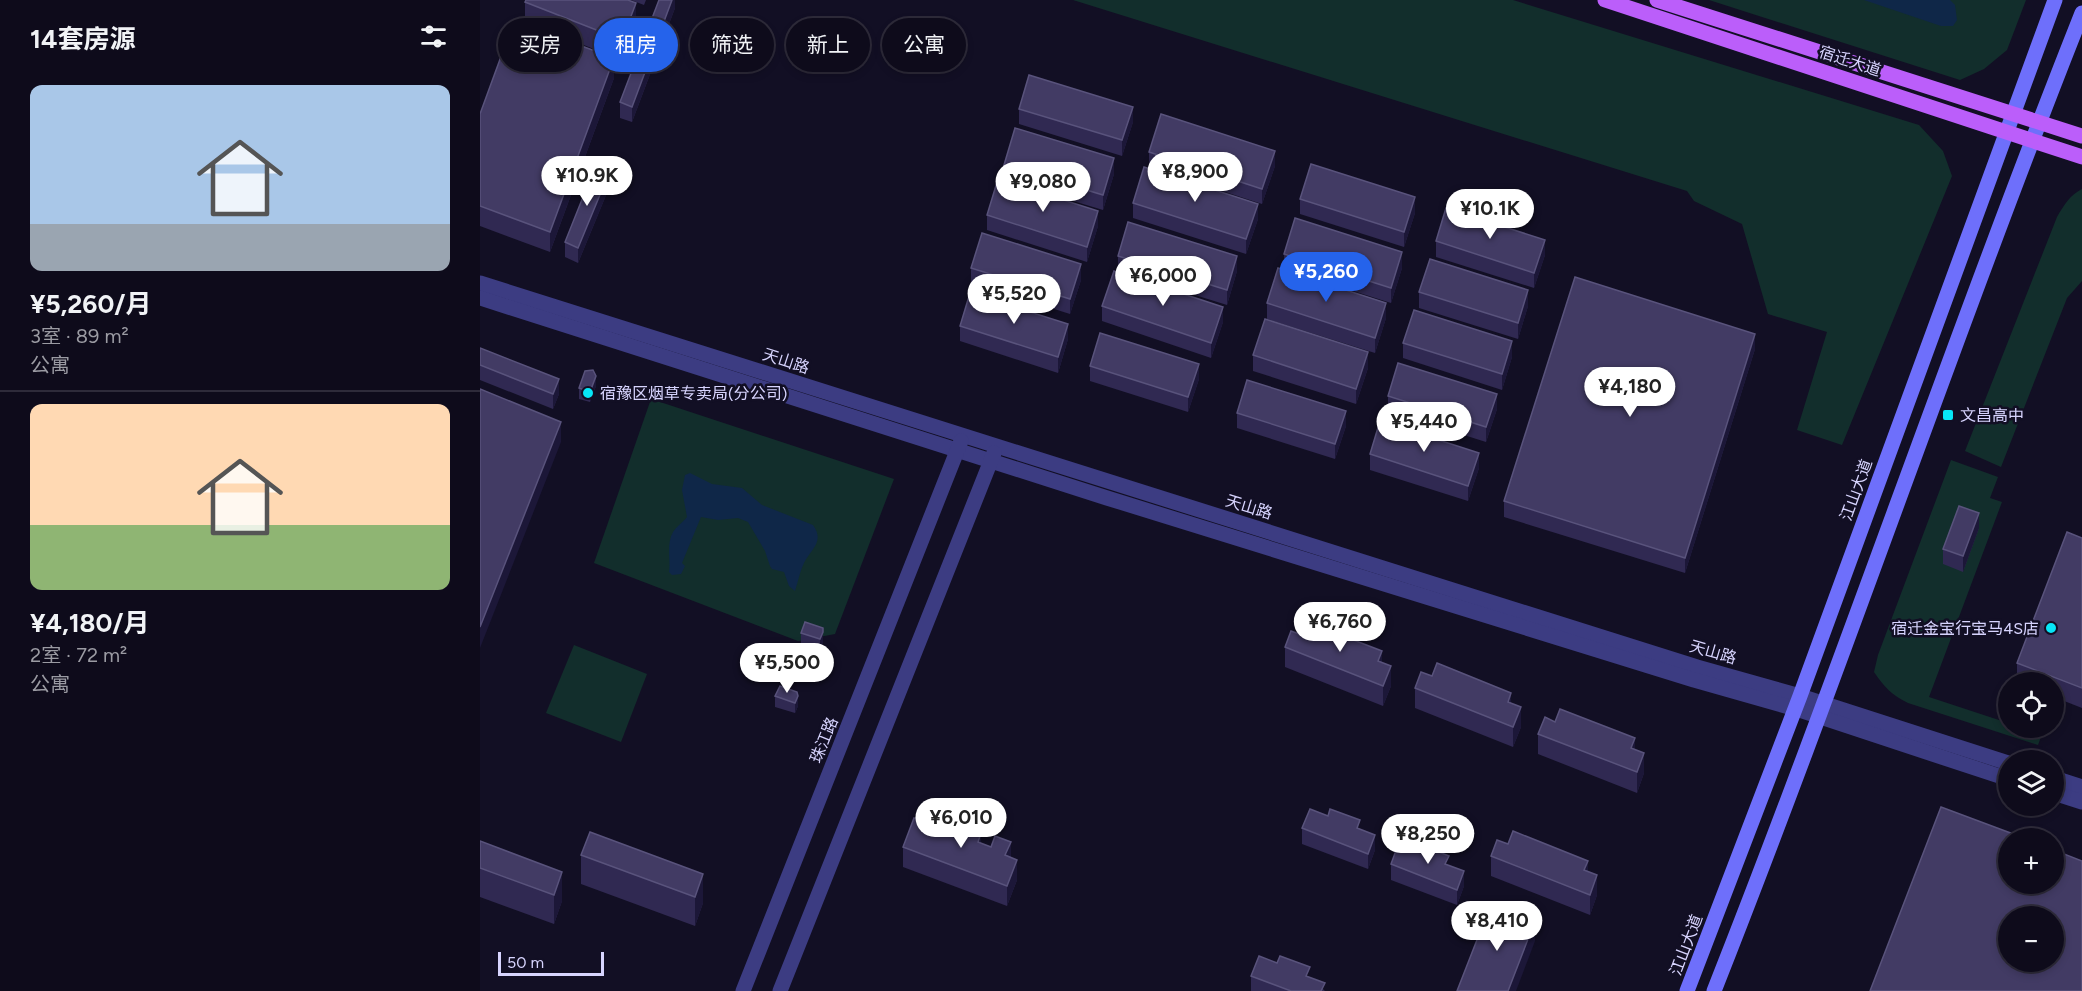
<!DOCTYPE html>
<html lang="zh">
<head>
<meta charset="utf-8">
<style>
  :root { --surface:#0e0b1b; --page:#1c1928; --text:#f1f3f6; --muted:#9b9ba3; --line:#2e2b3a; --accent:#2563eb }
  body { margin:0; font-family:Figtree,"Noto Sans SC",sans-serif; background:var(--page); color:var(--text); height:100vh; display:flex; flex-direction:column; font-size:22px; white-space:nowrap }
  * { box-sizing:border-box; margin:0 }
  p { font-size:20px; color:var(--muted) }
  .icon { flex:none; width:33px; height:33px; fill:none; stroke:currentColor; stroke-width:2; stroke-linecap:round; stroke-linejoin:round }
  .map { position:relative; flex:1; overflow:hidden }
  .side { display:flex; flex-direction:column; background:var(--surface); width:480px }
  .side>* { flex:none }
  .guide { position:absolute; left:18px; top:18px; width:570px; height:54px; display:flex; gap:12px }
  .fabs { position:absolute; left:1518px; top:672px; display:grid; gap:12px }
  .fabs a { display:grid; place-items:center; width:66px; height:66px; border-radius:50%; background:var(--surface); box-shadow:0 3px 9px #0003,0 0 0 2px var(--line); font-size:30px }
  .scale { position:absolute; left:18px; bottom:15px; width:106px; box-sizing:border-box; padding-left:6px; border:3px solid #d7d4fe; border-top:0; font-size:16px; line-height:21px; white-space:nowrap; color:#d7d4fe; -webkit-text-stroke:4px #120f24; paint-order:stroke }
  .price { position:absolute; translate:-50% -51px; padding:0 14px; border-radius:21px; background:#fff; color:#222; font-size:20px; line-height:39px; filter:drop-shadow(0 2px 3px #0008) }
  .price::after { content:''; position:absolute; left:50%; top:36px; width:18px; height:14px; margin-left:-9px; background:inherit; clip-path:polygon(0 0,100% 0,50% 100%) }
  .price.selected { background:var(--accent); color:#fff }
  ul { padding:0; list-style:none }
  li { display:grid; align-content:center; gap:12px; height:318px; padding:0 30px }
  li+li { border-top:2px solid var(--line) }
  li span { display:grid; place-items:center; height:186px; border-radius:12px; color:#555 }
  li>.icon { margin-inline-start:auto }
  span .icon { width:108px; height:108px; fill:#fffc; stroke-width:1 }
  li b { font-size:26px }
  h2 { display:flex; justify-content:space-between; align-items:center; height:72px; padding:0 30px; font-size:26px }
  .chip { padding:0 21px; border-radius:27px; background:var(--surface); box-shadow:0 3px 9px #0003,0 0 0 2px var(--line); font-size:21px; line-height:54px }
  .chip.selected { background:var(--accent); color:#fff }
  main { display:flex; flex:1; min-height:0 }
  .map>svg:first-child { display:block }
  .green { fill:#122e2c }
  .water { fill:#0f2748 }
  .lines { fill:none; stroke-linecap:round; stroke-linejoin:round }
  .tertiary { stroke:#3c3c82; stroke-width:15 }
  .secondary { stroke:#6e6ffb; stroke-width:15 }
  .primary { stroke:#bb5efa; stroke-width:15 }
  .wall { fill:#302952 }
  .shaded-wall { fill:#1c1738 }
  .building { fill:#423b64; stroke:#59537c; stroke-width:1.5; fill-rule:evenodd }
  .poi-dot { fill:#07e6f7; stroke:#120f24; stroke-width:2 }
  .labels { text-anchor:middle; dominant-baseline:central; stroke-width:5; stroke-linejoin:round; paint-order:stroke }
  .street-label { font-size:16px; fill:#d7d4fe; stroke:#120f24 }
  .poi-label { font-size:16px; fill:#d7d4fe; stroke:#120f24; text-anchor:start }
</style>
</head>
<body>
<main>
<section class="side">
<h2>14套房源<svg class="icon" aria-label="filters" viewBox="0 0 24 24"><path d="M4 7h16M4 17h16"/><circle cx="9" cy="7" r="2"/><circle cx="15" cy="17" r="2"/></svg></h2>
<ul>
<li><span style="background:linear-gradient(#a9c7e8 75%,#9aa5b1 0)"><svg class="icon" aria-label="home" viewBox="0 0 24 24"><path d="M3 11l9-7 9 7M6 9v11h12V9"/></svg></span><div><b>¥5,260/月</b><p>3室 · 89 m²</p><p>公寓</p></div></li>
<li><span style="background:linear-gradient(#ffd9b3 65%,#8fb573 0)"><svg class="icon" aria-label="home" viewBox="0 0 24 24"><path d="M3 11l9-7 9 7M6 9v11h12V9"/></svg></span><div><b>¥4,180/月</b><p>2室 · 72 m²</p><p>公寓</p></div></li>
</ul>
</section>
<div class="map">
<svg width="1602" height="991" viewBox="0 0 1602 991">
  <rect width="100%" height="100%" fill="#120f24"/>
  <g class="green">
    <polygon points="593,0 1033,0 1439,125 1463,151 1472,176 1362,445 1317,430 1347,332 1288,314 1262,224 1214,201 1207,191"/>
    <polygon points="1229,0 1546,0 1527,50 1504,69 1480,80"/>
    <path d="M 1602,189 L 1602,281 L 1587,298 L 1521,467 L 1485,451 L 1577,217 C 1584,205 1590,195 1602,189 Z"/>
    <polygon points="171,399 414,479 355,634 318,641 114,563"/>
    <path d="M 1471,460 L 1518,477 L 1510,498 L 1522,502 L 1449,697 L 1528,723 L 1528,728 L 1542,728 L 1562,734 L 1558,745 L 1428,703 C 1412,695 1404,687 1394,672 L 1398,655 Z"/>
    <polygon points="94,645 167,674 141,742 66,713"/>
  </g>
  <g class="water">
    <polygon points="1384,0 1470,0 1475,5 1477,20 1473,26 1461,26"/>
    <path d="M 210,473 L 232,484 L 262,488 L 282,505 L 333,525 C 345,542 331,549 324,563 C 320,571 318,582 315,591 L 309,586 L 304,572 L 292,569 L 290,566 L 285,551 L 268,522 L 258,518 L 238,520 L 221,517 L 202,563 L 205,566 L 201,574 L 192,575 L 189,572 C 191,561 186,544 193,532 C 196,527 203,522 207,517 L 202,490 L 205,475 Z"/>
  </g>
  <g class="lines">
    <g class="tertiary">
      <polyline points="0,283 1217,667 1320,696 1528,763"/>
      <polyline points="0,298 627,498 1214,680 1316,709 1528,779"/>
      <polyline points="1574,778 1602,787"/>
      <polyline points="1574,793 1602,802"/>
      <polyline points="263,991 481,441"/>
      <polyline points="300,991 514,453"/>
    </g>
    <g class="secondary">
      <polyline points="1207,991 1320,696 1575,0"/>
      <path d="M 1234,991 C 1362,667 1474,336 1602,13"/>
    </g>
    <g class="primary">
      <polyline points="1125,0 1602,157"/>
      <polyline points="1177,0 1602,136"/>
    </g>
  </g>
  <g class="wall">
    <polygon points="151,0 166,0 164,5"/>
    <polygon points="195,0 195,8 152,122 140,118 140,102"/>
    <polygon points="45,2 156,24 142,60 45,22"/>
    <polygon points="134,78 70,252 0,226 0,114"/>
    <polygon points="539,109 653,122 642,156 539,124"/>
    <polygon points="669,152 795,166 782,204 669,167"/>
    <polygon points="524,165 634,174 623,210 524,180"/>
    <polygon points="129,188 98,263 85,257 85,242"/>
    <polygon points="820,199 935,213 924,247 820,214"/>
    <polygon points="653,203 778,219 766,254 653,218"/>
    <polygon points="507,215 618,226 607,262 507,230"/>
    <polygon points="956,241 1065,255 1054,288 956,257"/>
    <polygon points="804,254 922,268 911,303 804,269"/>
    <polygon points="638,256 757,271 747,305 638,271"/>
    <polygon points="491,268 601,280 590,314 491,283"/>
    <polygon points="939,292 1048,306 1038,339 939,308"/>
    <polygon points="787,303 906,318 895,353 787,319"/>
    <polygon points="622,306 743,322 731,358 622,321"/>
    <polygon points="480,326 588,339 578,373 480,341"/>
    <polygon points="923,343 1032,357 1022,390 923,358"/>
    <polygon points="0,348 79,394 73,409 0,380"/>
    <polygon points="1275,349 1205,573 1024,517 1024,501"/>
    <polygon points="773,355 888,368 876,404 773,371"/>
    <polygon points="610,366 719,379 708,412 610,381"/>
    <polygon points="116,386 110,402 99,399 99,388"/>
    <polygon points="908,396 1017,409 1006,442 908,411"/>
    <polygon points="757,413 866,426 855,459 757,428"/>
    <polygon points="890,454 999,468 988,501 890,470"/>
    <polygon points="1499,528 1483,572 1463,564 1463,549"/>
    <polygon points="1602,538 1602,708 1574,697 1574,682 1537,682 1537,663"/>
    <polygon points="325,622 343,642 340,650 321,643 321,633"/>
    <polygon points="805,647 902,662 911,686 903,706 805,667"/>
    <polygon points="300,686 318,706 315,713 295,707 295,696"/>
    <polygon points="935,688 1031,703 1041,727 1033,747 935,708"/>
    <polygon points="1075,722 1155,749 1164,773 1157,793 1058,754 1058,734"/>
    <polygon points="822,828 895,850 888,869 822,844"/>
    <polygon points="470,832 501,843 531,857 537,880 527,906 423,867 423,847"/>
    <polygon points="0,841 82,901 74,924 0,897"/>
    <polygon points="936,851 969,866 984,886 977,905 911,880 911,864"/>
    <polygon points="101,855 223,874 223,903 215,926 101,884"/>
    <polygon points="1011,856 1108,871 1117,895 1110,915 1011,876"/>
    <polygon points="771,976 830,977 845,991 771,991"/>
  </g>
  <g class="shaded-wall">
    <polygon points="192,0 195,0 195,8 152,122 152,107"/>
    <polygon points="156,3 156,24 142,60 142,40"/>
    <polygon points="134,58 134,78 70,252 70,232"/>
    <polygon points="653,107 653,122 642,156 642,140"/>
    <polygon points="795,151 795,166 782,204 782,189"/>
    <polygon points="634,158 634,174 623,210 623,195"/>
    <polygon points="129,173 129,188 98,263 98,248"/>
    <polygon points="935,197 935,213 924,247 924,232"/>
    <polygon points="778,204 778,219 766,254 766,239"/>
    <polygon points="618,211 618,226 607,262 607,247"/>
    <polygon points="1065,240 1065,255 1054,288 1054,273"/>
    <polygon points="922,252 922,268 911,303 911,288"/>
    <polygon points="757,256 757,271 747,305 747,290"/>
    <polygon points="601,264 601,280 590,314 590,299"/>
    <polygon points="1048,290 1048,306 1038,339 1038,323"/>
    <polygon points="906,303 906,318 895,353 895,338"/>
    <polygon points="743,307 743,322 731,358 731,343"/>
    <polygon points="588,324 588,339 578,373 578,357"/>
    <polygon points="1275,334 1275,349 1205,573 1205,558"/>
    <polygon points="1032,341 1032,357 1022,390 1022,374"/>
    <polygon points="888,352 888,368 876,404 876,389"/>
    <polygon points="719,364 719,379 708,412 708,397"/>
    <polygon points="116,376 116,386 110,402 110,392"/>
    <polygon points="79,379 79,394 73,409 73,394"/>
    <polygon points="1017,394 1017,409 1006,442 1006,427"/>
    <polygon points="866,411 866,426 855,459 855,444"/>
    <polygon points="81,422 81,442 0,648 0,627"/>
    <polygon points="999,453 999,468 988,501 988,486"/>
    <polygon points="1499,513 1499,528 1483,572 1483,556"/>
    <polygon points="343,632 343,642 340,650 340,639"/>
    <polygon points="902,651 902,671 898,661"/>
    <polygon points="911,666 911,686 903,706 903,686"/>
    <polygon points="1031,693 1031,713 1028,702"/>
    <polygon points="318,696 318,706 315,713 315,703"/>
    <polygon points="1041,707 1041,727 1033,747 1033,727"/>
    <polygon points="1155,738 1155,759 1151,748"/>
    <polygon points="1164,753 1164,773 1157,793 1157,772"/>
    <polygon points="470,818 470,838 466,830"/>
    <polygon points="501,833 501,853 498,842"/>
    <polygon points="895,835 895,850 888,869 888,854"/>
    <polygon points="531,842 531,862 525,855"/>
    <polygon points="537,860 537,880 527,906 527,886"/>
    <polygon points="1108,861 1108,881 1104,870"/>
    <polygon points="984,871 984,886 977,905 977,890"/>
    <polygon points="82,872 82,901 74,924 74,895"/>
    <polygon points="223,874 223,903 215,926 215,897"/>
    <polygon points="1117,875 1117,895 1110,915 1110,895"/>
    <polygon points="1055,921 1055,941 1036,991 1028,991"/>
  </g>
  <g class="building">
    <polygon points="46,0 148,0 156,3 142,40 45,2"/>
    <polygon points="179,0 192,0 152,107 140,102"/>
    <polygon points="34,21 134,58 70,232 0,206 0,114"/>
    <polygon points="549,75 653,107 642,140 539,109"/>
    <polygon points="681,114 795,151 782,189 669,152"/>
    <polygon points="535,128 634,158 623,195 524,165"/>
    <polygon points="831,164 935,197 924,232 820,199"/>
    <polygon points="115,167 129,173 98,248 85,242"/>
    <polygon points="664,167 778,204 766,239 653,203"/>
    <polygon points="518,179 618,211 607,247 507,215"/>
    <polygon points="966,208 1065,240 1054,273 956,241"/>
    <polygon points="815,218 922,252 911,288 804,254"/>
    <polygon points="648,222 757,256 747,290 638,256"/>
    <polygon points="502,233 601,264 590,299 491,268"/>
    <polygon points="950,259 1048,290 1038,323 939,292"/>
    <polygon points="798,268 906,303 895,338 787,303"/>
    <polygon points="634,271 743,307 731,343 622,306"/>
    <polygon points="1095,277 1275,334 1205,558 1024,501"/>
    <polygon points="490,293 588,324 578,357 480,326"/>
    <polygon points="934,310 1032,341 1022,374 923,343"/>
    <polygon points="785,319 888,352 876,389 773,355"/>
    <polygon points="620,333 719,364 708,397 610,366"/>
    <polygon points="0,348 79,379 73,394 0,365"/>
    <polygon points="918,363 1017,394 1006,427 908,396"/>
    <polygon points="113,370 116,376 110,392 99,388 105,371"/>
    <polygon points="767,380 866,411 855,444 757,413"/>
    <polygon points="0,389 81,422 0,627"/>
    <polygon points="900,421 999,453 988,486 890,454"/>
    <polygon points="1479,506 1499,513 1483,556 1463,549"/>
    <polygon points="1587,532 1602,538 1602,688 1537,663"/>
    <polygon points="325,622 343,628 343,632 340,639 321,633"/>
    <polygon points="827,622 902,651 898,661 911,666 903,686 805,647 811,631 822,635"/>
    <polygon points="957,663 1031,693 1028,702 1041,707 1033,727 935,688 941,672 952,676"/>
    <polygon points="300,686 317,692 318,696 315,703 295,696"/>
    <polygon points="1080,709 1155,738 1151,748 1164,753 1157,772 1058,734 1065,717 1075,722"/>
    <path d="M 1461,807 L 1544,838 L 1528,838 L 1528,884 L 1574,884 L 1574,850 L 1602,861 L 1602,991 L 1390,991 ZM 1528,916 L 1574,916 L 1574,962 L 1528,962 Z"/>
    <polygon points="830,809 848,816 850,809 880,820 877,828 895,835 888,854 822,828"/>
    <polygon points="451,810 470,818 466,830 484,837 488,828 501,833 498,842 511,847 515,836 531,842 525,855 537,860 527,886 423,847 434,818 446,822"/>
    <polygon points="1033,831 1108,861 1104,870 1117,875 1110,895 1011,856 1017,840 1028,844"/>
    <polygon points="110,832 223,874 215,897 101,855"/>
    <polygon points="0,841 82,872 74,895 0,868"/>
    <polygon points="939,844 969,856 965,864 984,871 977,890 911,864 918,845 936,851"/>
    <polygon points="1011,904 1055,921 1028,991 977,991"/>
    <polygon points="779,956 797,963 800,956 830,967 826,976 845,983 841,991 811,991 771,976"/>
  </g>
  <g class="poi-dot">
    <circle cx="108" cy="393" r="6"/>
    <rect x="1462" y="409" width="12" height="12" rx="3"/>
    <circle cx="1571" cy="628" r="6"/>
  </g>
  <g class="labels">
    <g class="street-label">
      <text transform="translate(1370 61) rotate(18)">宿迁大道</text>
      <text transform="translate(306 361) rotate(18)">天山路</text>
      <text transform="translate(1376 490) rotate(-70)">江山大道</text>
      <text transform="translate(769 507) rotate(17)">天山路</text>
      <text transform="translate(1233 652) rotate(16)">天山路</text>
      <text transform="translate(344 740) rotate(-68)">珠江路</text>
      <text transform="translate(1206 945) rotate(-69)">江山大道</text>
    </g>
    <g class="poi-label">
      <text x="120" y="393">宿豫区烟草专卖局(分公司)</text>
      <text x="1480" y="415">文昌高中</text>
      <text x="1559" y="628" text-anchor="end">宿迁金宝行宝马4S店</text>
    </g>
  </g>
</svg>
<div class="fabs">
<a><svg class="icon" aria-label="locate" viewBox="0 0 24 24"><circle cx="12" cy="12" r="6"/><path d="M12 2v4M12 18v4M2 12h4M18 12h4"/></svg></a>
<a><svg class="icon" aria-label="layers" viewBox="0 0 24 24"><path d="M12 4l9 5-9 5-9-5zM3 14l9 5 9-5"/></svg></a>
<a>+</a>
<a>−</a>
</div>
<div class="scale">50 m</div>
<b class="price" style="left:715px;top:203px">¥8,900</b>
<b class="price" style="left:107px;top:207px">¥10.9K</b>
<b class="price" style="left:563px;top:213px">¥9,080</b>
<b class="price" style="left:1010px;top:240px">¥10.1K</b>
<b class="price selected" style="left:846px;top:303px">¥5,260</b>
<b class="price" style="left:683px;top:307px">¥6,000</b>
<b class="price" style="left:534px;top:325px">¥5,520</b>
<b class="price" style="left:1150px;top:418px">¥4,180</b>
<b class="price" style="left:944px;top:453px">¥5,440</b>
<b class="price" style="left:860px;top:653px">¥6,760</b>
<b class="price" style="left:307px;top:694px">¥5,500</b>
<b class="price" style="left:481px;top:849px">¥6,010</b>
<b class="price" style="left:948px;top:865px">¥8,250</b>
<b class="price" style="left:1017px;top:952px">¥8,410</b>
<div class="guide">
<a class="chip">买房</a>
<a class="chip selected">租房</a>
<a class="chip">筛选</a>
<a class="chip">新上</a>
<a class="chip">公寓</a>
</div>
</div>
</main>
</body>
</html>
